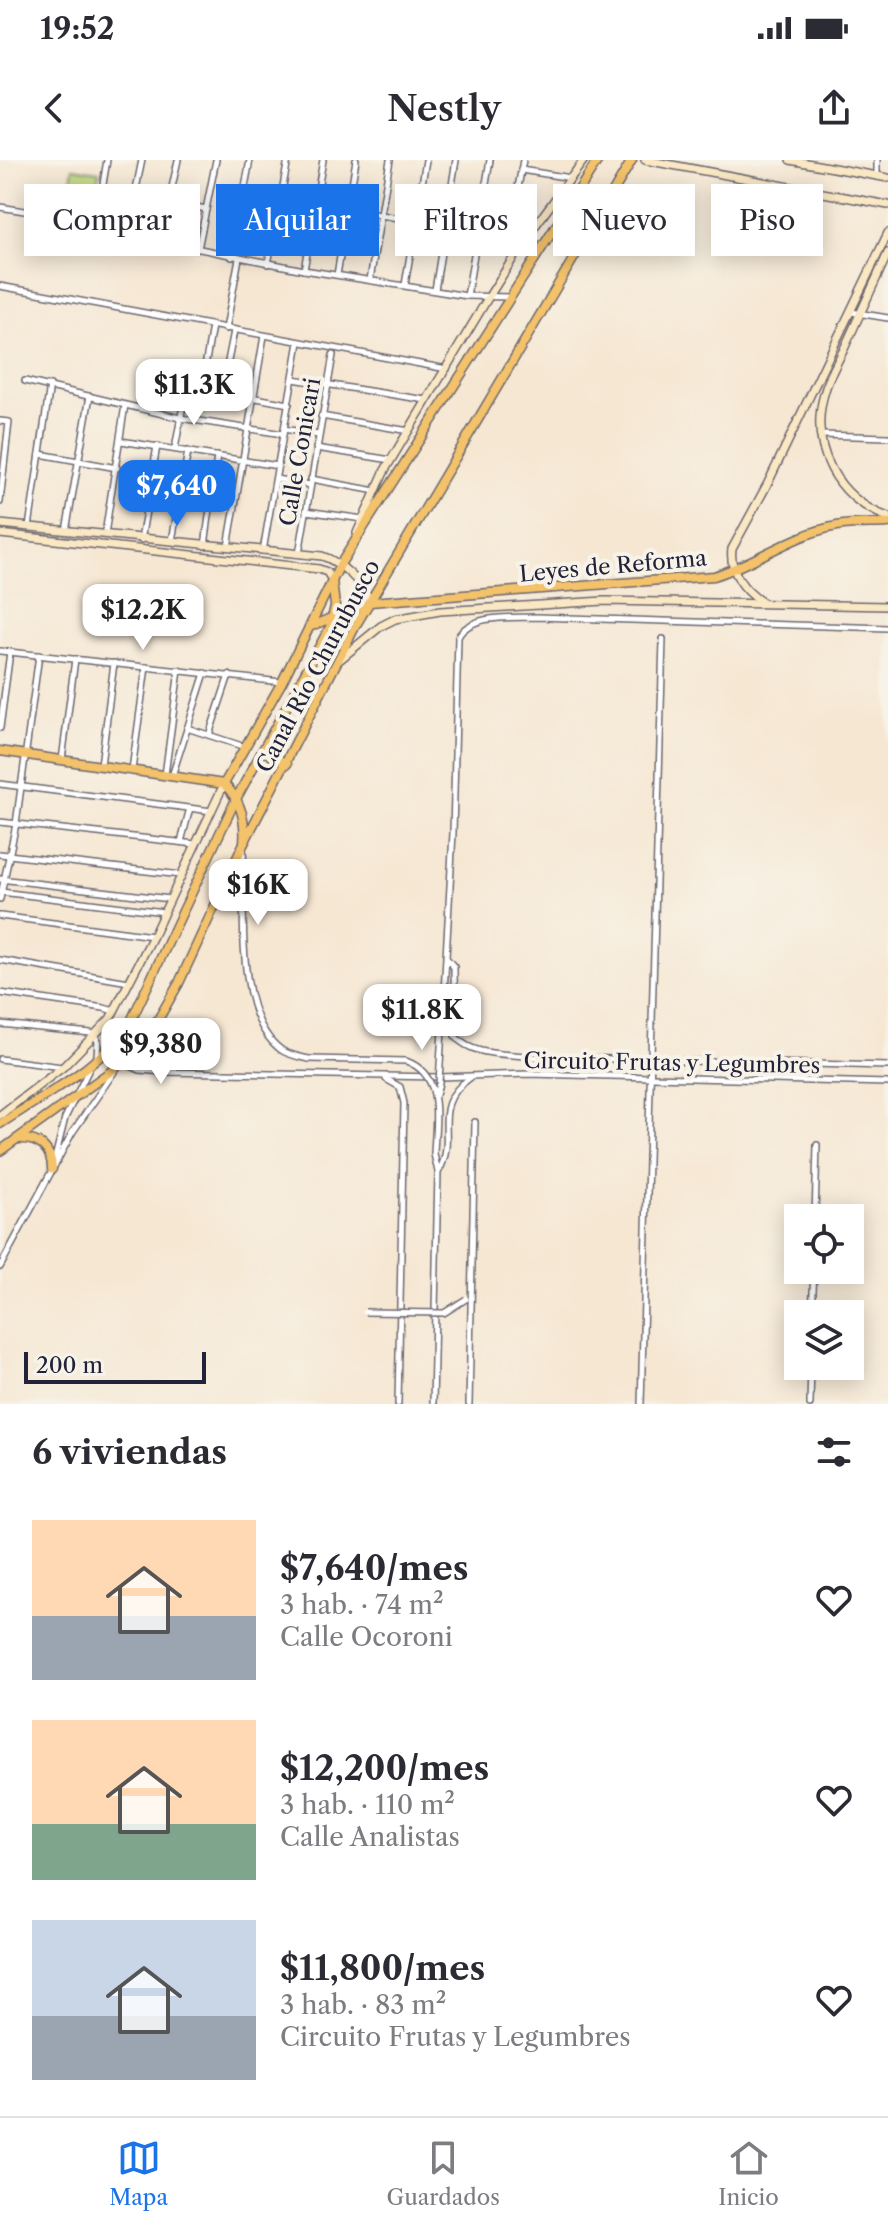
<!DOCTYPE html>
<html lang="es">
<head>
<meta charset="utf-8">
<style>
  :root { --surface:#fff; --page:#f2f2f3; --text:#2b2b33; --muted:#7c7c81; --line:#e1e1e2; --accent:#1a73e8 }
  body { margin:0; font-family:"Libre Caslon Text",serif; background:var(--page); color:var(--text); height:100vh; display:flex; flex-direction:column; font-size:30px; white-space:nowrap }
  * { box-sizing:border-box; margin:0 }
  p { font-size:26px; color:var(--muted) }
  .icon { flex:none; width:44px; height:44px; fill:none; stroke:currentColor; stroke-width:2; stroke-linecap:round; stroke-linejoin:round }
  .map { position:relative; height:1244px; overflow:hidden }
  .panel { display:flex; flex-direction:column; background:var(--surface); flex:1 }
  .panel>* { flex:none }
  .guide { position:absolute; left:24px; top:24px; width:840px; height:72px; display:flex; gap:16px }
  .controls { position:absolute; left:784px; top:1044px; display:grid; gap:16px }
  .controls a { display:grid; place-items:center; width:80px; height:80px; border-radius:0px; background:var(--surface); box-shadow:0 4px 20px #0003; font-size:40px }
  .scale { position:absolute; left:24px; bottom:20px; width:182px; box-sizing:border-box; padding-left:8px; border:4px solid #22223b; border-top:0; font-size:22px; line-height:28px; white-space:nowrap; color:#22223b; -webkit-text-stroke:6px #f7f3e8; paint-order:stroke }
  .price { position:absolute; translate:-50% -68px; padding:0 18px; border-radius:16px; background:#fff; color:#222; font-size:26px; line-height:52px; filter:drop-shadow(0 2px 4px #0008) }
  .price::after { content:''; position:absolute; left:50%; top:48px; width:24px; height:18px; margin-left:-12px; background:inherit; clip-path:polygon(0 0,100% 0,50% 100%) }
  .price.on { background:var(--accent); color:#fff }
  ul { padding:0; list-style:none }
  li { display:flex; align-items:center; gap:24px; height:200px; padding:0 32px }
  li span { display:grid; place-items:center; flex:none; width:224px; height:160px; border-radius:0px; color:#555 }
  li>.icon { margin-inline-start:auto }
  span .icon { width:96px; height:96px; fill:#fffc; stroke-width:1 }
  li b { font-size:34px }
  h2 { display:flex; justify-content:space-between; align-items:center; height:96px; padding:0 32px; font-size:34px }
  .chip { padding:0 28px; border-radius:0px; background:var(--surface); box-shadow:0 4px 20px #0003; font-size:28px; line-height:72px }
  .chip.on { background:var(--accent); color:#fff }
  .status { display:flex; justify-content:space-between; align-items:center; height:56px; padding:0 40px; background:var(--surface); direction:ltr }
  .status svg { height:22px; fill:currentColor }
  header { display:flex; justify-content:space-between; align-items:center; height:104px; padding:0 32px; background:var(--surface); font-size:36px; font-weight:600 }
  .menu { display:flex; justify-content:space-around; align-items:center; height:112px; border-top:2px solid var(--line); background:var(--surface); font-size:22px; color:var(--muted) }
  .menu a { display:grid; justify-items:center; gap:4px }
  .menu .on { color:var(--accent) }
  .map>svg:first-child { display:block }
  .green { fill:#bdd77c; stroke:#707c5c; stroke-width:2 }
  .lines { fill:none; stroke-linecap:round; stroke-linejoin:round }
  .street-casing { stroke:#6c6770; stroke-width:8 }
  .secondary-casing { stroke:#6c6770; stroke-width:10 }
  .primary-casing { stroke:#6c6770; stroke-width:11 }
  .street { stroke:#fff; stroke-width:5 }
  .secondary { stroke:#fae7c3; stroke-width:7 }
  .primary { stroke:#f3c26a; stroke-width:8 }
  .street-bridge-casing { stroke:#6c6770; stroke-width:8; stroke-linecap:butt }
  .street-bridge { stroke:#fff; stroke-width:5 }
  .labels { text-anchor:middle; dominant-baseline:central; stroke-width:8; stroke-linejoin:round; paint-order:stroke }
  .street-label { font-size:22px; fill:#22223b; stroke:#f7f3e8 }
</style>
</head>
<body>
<div class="status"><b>19:52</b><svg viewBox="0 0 49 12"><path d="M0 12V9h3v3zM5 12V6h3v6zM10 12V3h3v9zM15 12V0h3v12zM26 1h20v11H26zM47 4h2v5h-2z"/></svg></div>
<header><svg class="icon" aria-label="back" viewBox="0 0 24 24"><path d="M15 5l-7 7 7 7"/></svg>Nestly<svg class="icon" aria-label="share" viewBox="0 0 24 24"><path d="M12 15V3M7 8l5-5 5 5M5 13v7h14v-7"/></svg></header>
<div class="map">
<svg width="888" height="1244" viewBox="0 0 888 1244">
  <rect width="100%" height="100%" fill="#f7f3e8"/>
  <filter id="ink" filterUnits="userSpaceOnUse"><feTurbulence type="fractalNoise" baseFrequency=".0125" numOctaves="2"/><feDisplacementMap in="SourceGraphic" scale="16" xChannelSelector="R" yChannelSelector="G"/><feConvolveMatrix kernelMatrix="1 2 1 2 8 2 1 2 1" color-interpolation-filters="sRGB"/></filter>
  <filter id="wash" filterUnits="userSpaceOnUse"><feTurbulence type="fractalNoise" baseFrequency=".006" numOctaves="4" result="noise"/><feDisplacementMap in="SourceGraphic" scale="32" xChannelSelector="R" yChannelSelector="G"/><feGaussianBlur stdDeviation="1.8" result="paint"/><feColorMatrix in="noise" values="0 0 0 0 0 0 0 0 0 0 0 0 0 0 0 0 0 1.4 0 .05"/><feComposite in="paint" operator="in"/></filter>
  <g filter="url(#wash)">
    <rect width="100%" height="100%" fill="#f6e7d3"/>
    <polygon class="green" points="73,8 99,12 93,57 66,53"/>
  </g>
  <g filter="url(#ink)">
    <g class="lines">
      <g class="street-casing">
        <g id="street">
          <polyline points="107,0 103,24 105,29 206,49"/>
          <polyline points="521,10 571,18"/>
          <polyline points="877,16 877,0"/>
          <polyline points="135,34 142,0"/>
          <polyline points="281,38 509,77 541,91"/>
          <polyline points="169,41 178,0"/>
          <polyline points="0,47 85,61 96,68 304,110 467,136 509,137"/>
          <polyline points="113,72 123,32"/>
          <polyline points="509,77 523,0"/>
          <polyline points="144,78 153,38"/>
          <polyline points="177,84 187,44"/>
          <polyline points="198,89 216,0"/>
          <polyline points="232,97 250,0"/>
          <polyline points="268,104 288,0"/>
          <polyline points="304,110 323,0"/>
          <polyline points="337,115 356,0"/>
          <polyline points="370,120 390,0"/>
          <polyline points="405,125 426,0"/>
          <polyline points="0,126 447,209"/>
          <polyline points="435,130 456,0"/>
          <polyline points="467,136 490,0"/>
          <polyline points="851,152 888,158"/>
          <polyline points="226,169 239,98"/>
          <polyline points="293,219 426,240"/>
          <polyline points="25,221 180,258 283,274"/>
          <polyline points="201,228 289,244"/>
          <polyline points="222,231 234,171"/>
          <polyline points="321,256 409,271"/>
          <polyline points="0,261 9,262 0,342"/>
          <polyline points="284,269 318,275"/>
          <polyline points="821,275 888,277"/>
          <polyline points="121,281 278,306"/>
          <polyline points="316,288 391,300"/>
          <polyline points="175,289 184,240 199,242 212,166"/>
          <polyline points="40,294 117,308"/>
          <polyline points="276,319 310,325"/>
          <polyline points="311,319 376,331"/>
          <polyline points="306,351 363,359"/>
          <polyline points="29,367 50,225"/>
          <polyline points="66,371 90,236"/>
          <polyline points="105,374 125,245"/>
          <polyline points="141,380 157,286"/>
          <polyline points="172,381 188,291"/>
          <polyline points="205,386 217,296"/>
          <polyline points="228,387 264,176"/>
          <polyline points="263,391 299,182"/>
          <polyline points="299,394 333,195"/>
          <polyline points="0,491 281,522"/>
          <polyline points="0,568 10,492"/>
          <polyline points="187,568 245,587"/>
          <polyline points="209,575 229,515"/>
          <polyline points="62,600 75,499"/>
          <polyline points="101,605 114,503"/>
          <polyline points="132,610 146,507"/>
          <polyline points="165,615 179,510"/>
          <polyline points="172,616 205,513"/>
          <polyline points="0,624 212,651"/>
          <polyline points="0,662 195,684"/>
          <polyline points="181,682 190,648"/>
          <path d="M 243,686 C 246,741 232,852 280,889 C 287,895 300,897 309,899"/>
          <polyline points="0,694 181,715"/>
          <polyline points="0,719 170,739"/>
          <polyline points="1,732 164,752"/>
          <polyline points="0,739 16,664 39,495"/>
          <polyline points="0,756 153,776"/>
          <path d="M 447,799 L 454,807 L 455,876 C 472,897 508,893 533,897 L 888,906"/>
          <polyline points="0,800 129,822"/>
          <path d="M 445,815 L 453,673 L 458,477 C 471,453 513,458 537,457 L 888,468"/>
          <polyline points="0,833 104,848 114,851"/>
          <polyline points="0,864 91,873 98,880 97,897"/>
          <polyline points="0,899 62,907"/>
          <polyline points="120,904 122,902 140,910 164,912 440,917 529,914 888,923"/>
          <polyline points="386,919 400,927 404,943 398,1244"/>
          <polyline points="54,1002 65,958 90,907"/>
          <path d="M 439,1011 C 459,975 427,948 471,917"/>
          <polyline points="815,1058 817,985"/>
          <polyline points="0,1107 72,973 114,912"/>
          <polyline points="812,1154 814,1110"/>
          <polyline points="433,1244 438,1012 434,994"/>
          <polyline points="469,1244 475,962"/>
          <polyline points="641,1244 663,479"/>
          <polyline points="810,1244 811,1206"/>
        </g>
      </g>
      <g class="secondary-casing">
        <g id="secondary">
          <polyline points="645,0 888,45"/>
          <polyline points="790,0 888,18"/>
          <path d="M 888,93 C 873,125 859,157 844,189 C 837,203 828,218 824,234 C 809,287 837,339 888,357"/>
          <path d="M 0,364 L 322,396 C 341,402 364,424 370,442"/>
          <polyline points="357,373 385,310 488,138 524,81 584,0"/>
          <polyline points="0,374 319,409 327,412 332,420"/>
          <path d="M 762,442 C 744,431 729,411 732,389 L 768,323 L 888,73"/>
          <polyline points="338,501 381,466 395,459 440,451 604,441 888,446"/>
          <polyline points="0,955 63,907 110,859 153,776 224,624"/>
        </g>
      </g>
      <g class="primary-casing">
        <g id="primary">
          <path d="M 309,467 L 370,442 L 714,416 C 756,403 793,374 837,366 C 854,363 871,364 888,363"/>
          <polyline points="268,584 270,595 287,604"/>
          <path d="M 0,591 L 224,624 C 241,640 246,661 244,683"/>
          <polyline points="224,624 282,522 341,403 598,0"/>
          <polyline points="118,879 122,902"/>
          <path d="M 0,964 C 45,934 101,908 131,861 L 236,639 L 330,467 L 335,446 L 332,420"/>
          <path d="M 19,979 C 39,978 52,989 52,1009"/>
          <polyline points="0,991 114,909 140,884 159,858 179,823 243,685 356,465 632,0"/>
        </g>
      </g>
      <use href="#street" class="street"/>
      <use href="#secondary" class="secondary"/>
      <use href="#primary" class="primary"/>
      <g class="street-bridge-casing">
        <g id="street-bridge">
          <path d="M 309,899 L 406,901 C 445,915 435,961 434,994"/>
          <polyline points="436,935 439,923 445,815"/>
          <polyline points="365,1152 444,1153 466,1139"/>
        </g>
      </g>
      <use href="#street-bridge" class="street-bridge"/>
    </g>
  </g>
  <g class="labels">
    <g class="street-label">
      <text transform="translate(300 292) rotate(-80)">Calle Conicari</text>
      <text transform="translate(613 406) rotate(-5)">Leyes de Reforma</text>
      <text transform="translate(318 506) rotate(-62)">Canal Río Churubusco</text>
      <text transform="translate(672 903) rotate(1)">Circuito Frutas y Legumbres</text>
    </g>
  </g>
</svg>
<div class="controls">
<a><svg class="icon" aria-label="locate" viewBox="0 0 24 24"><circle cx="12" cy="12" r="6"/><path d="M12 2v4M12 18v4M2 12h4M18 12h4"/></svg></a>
<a><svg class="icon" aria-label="layers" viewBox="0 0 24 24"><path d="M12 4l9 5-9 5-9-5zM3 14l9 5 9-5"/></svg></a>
</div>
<div class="scale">200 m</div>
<b class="price" style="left:194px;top:267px">$11.3K</b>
<b class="price on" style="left:177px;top:368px">$7,640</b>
<b class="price" style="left:143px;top:492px">$12.2K</b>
<b class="price" style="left:258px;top:767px">$16K</b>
<b class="price" style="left:422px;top:892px">$11.8K</b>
<b class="price" style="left:161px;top:926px">$9,380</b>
<div class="guide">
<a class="chip">Comprar</a>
<a class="chip on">Alquilar</a>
<a class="chip">Filtros</a>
<a class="chip">Nuevo</a>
<a class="chip">Piso</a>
</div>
</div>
<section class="panel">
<h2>6 viviendas<svg class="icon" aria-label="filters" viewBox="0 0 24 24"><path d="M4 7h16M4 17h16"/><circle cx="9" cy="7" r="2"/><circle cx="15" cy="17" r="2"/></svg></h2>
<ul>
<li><span style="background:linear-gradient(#ffd9b3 60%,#9aa5b1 0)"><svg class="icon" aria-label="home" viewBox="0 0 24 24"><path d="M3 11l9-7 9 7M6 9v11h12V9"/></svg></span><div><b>$7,640/mes</b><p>3 hab. · 74 m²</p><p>Calle Ocoroni</p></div><svg class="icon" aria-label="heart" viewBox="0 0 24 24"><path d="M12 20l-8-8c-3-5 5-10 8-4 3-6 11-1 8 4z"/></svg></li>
<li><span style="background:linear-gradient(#ffd9b3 65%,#7fa58c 0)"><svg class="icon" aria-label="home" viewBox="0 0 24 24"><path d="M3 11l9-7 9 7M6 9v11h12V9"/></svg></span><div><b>$12,200/mes</b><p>3 hab. · 110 m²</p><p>Calle Analistas</p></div><svg class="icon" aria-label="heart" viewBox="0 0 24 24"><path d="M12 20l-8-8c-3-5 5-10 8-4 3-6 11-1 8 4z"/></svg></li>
<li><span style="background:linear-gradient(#c9d6e8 60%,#9aa5b1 0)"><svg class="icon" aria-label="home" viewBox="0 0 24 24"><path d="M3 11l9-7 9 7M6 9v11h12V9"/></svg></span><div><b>$11,800/mes</b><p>3 hab. · 83 m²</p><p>Circuito Frutas y Legumbres</p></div><svg class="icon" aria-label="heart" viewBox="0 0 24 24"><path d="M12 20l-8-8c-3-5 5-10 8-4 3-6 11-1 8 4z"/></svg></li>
</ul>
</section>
<nav class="menu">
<a class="on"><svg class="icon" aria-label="map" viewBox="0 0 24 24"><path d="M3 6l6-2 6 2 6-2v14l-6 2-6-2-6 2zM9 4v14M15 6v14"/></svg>Mapa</a>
<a><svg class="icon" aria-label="saved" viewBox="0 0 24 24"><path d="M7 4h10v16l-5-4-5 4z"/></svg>Guardados</a>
<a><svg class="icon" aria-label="home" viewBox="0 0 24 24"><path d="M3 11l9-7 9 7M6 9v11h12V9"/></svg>Inicio</a>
</nav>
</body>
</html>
